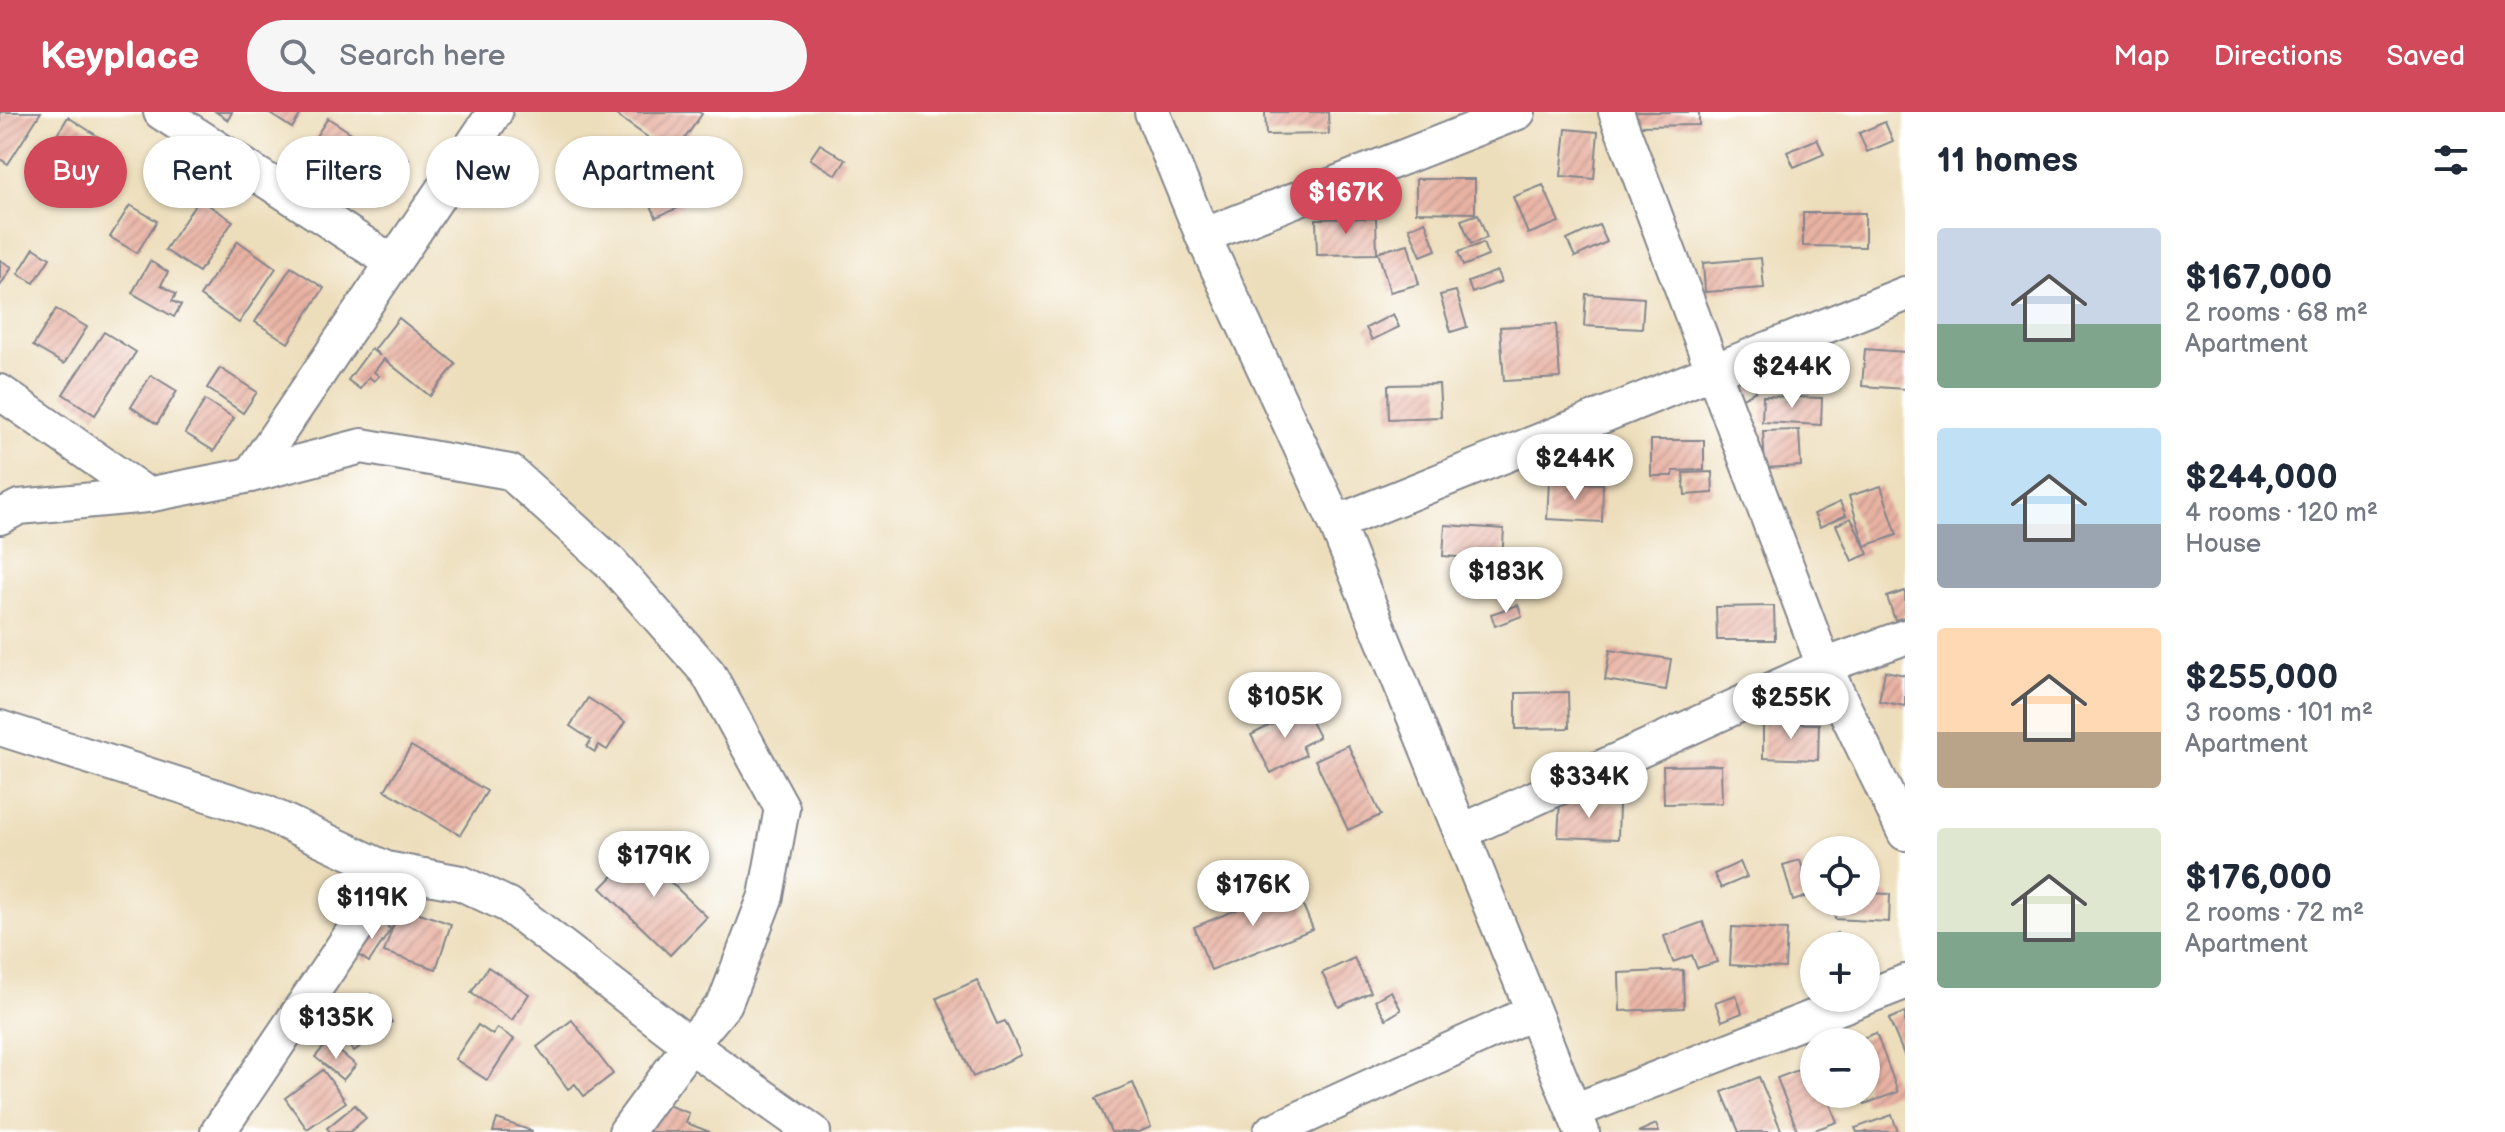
<!DOCTYPE html>
<html lang="en">
<head>
<meta charset="utf-8">
<style>
  :root { --surface:#fff; --page:#f6f6f7; --text:#1f2937; --muted:#747a83; --accent:#d1495b }
  body { margin:0; font-family:"Balsamiq Sans",sans-serif; background:var(--page); color:var(--text); height:100vh; display:flex; flex-direction:column; font-size:30px; white-space:nowrap }
  * { box-sizing:border-box; margin:0 }
  p { font-size:26px; color:var(--muted) }
  .icon { flex:none; width:44px; height:44px; fill:none; stroke:currentColor; stroke-width:2; stroke-linecap:round; stroke-linejoin:round }
  .map { position:relative; flex:1; overflow:hidden }
  .details { display:flex; flex-direction:column; background:var(--surface); width:600px }
  .details>* { flex:none }
  .banner { position:absolute; left:24px; top:24px; width:760px; height:72px; display:flex; gap:16px }
  .fabs { position:absolute; left:1800px; top:724px; display:grid; gap:16px }
  .fabs a { display:grid; place-items:center; width:80px; height:80px; border-radius:50%; background:var(--surface); box-shadow:0 2px 6px #0004; font-size:40px }
  .price { position:absolute; translate:-50% -68px; padding:0 18px; border-radius:28px; background:#fff; color:#222; font-size:26px; line-height:52px; filter:drop-shadow(0 2px 4px #0008) }
  .price::after { content:''; position:absolute; left:50%; top:48px; width:24px; height:18px; margin-left:-12px; background:inherit; clip-path:polygon(0 0,100% 0,50% 100%) }
  .price.selected { background:var(--accent); color:#fff }
  ul { padding:0; list-style:none }
  li { display:flex; align-items:center; gap:24px; height:200px; padding:0 32px }
  li span { display:grid; place-items:center; flex:none; width:224px; height:160px; border-radius:8px; color:#555 }
  li>.icon { margin-inline-start:auto }
  span .icon { width:96px; height:96px; fill:#fffc; stroke-width:1 }
  li b { font-size:34px }
  h2 { display:flex; justify-content:space-between; align-items:center; height:96px; padding:0 32px; font-size:34px }
  .chip { padding:0 28px; border-radius:36px; background:var(--surface); box-shadow:0 2px 6px #0004; font-size:28px; line-height:72px }
  .chip.selected { background:var(--accent); color:#fff }
  header { display:flex; align-items:center; gap:48px; box-sizing:border-box; height:112px; padding:0 40px; background:var(--accent); color:#fff }
  header strong { font-size:38px }
  nav { display:flex; gap:44px; margin-inline-start:auto; font-size:28px }
  .search { width:560px; height:72px; background:var(--page); display:flex; align-items:center; gap:20px; box-sizing:border-box; padding:0 28px; border-radius:44px; color:var(--muted); font-size:30px }
  main { display:flex; flex:1; min-height:0 }
  .map>svg:first-child { display:block }
  .building { fill:url(#building-hatch) }
  .lines { fill:none; stroke-linecap:round; stroke-linejoin:round }
  .minor-casing { stroke:#84868c; stroke-width:38 }
  .minor { stroke:#fff; stroke-width:34 }
</style>
</head>
<body>
<header>
<strong>Keyplace</strong>
<div class="search"><svg class="icon" aria-label="search" viewBox="0 0 24 24"><circle cx="10" cy="10" r="6"/><path d="M15 15l6 6"/></svg>Search here</div>
<nav><a>Map</a><a>Directions</a><a>Saved</a></nav>
</header>
<main>
<div class="map">
<svg width="1905" height="1020" viewBox="0 0 1905 1020">
  <defs>
    <pattern id="building-hatch" width="6" height="6" patternUnits="userSpaceOnUse" patternTransform="scale(2)"><rect width="6" height="6" fill="#e8b2a3"/><path d="M-1 1l2-2M0 6l6-6M5 7l2-2" fill="none" stroke="#c6998f"/></pattern>
  </defs>
  <rect width="100%" height="100%" fill="#fff"/>
  <filter id="ink" filterUnits="userSpaceOnUse"><feTurbulence type="fractalNoise" baseFrequency=".0125" numOctaves="2"/><feDisplacementMap in="SourceGraphic" scale="16" xChannelSelector="R" yChannelSelector="G"/><feConvolveMatrix kernelMatrix="1 2 1 2 8 2 1 2 1" color-interpolation-filters="sRGB"/></filter>
  <filter id="wash" filterUnits="userSpaceOnUse"><feTurbulence type="fractalNoise" baseFrequency=".006" numOctaves="4" result="noise"/><feDisplacementMap in="SourceGraphic" scale="32" xChannelSelector="R" yChannelSelector="G"/><feGaussianBlur stdDeviation="1.8" result="paint"/><feColorMatrix in="noise" values="0 0 0 0 0 0 0 0 0 0 0 0 0 0 0 0 0 1.4 0 .05"/><feComposite in="paint" operator="in"/></filter>
  <g filter="url(#wash)">
    <rect width="100%" height="100%" fill="#eddebb"/>
    <g id="blocks">
      <g class="building">
        <polygon points="0,0 41,0 8,52 0,47"/>
        <polygon points="216,0 232,0 228,8"/>
        <polygon points="267,0 302,0 292,16"/>
        <polygon points="612,0 699,0 702,2 673,43"/>
        <polygon points="1265,0 1328,0 1329,22 1266,23"/>
        <polygon points="1635,0 1699,0 1699,13 1636,14"/>
        <polygon points="68,5 102,27 66,83 33,62"/>
        <polygon points="328,6 356,24 333,59 305,41"/>
        <polygon points="1885,10 1893,29 1867,40 1859,21"/>
        <polygon points="1566,17 1598,20 1594,67 1561,64"/>
        <polygon points="1817,27 1824,42 1794,55 1787,40"/>
        <polygon points="382,30 409,47 377,96 350,79"/>
        <polygon points="820,32 846,48 836,63 810,47"/>
        <polygon points="672,66 683,94 656,105 644,77"/>
        <polygon points="1416,67 1475,67 1475,101 1416,100"/>
        <polygon points="1543,73 1559,110 1528,122 1513,85"/>
        <polygon points="199,87 233,109 199,160 165,138"/>
        <polygon points="130,93 157,109 137,141 110,125"/>
        <polygon points="1803,101 1865,101 1865,135 1803,134"/>
        <polygon points="1478,102 1487,126 1471,132 1461,108"/>
        <polygon points="1376,106 1377,142 1317,143 1316,107"/>
        <polygon points="1425,109 1436,138 1421,144 1409,116"/>
        <polygon points="1599,113 1607,130 1575,145 1567,128"/>
        <polygon points="238,129 276,156 239,211 200,184"/>
        <polygon points="1483,131 1488,144 1463,154 1458,140"/>
        <polygon points="1408,132 1419,172 1390,180 1378,140"/>
        <polygon points="34,136 50,146 34,171 18,162"/>
        <polygon points="1761,146 1764,176 1705,180 1703,151"/>
        <polygon points="0,148 12,155 0,174"/>
        <polygon points="150,149 168,160 161,173 176,182 172,189 181,193 174,205 132,181"/>
        <polygon points="291,155 324,176 288,231 255,210"/>
        <polygon points="1497,159 1501,170 1472,181 1468,170"/>
        <polygon points="1456,179 1467,215 1451,220 1440,183"/>
        <polygon points="1586,182 1644,186 1642,217 1584,214"/>
        <polygon points="56,197 87,215 64,252 33,234"/>
        <polygon points="1393,202 1399,215 1372,228 1366,216"/>
        <polygon points="399,206 456,252 430,284 384,247 374,260 379,264 374,269 369,265 360,277 348,268 371,237 380,244 374,238"/>
        <polygon points="1556,212 1560,266 1504,269 1500,215"/>
        <polygon points="104,220 136,240 95,303 63,282"/>
        <polygon points="1865,237 1905,240 1905,277 1862,274"/>
        <polygon points="220,256 257,280 243,301 207,276"/>
        <polygon points="1744,257 1756,279 1733,291 1721,268"/>
        <polygon points="151,263 177,279 157,312 131,295"/>
        <polygon points="1439,272 1441,305 1389,307 1388,273"/>
        <polygon points="1763,284 1822,286 1821,313 1762,310"/>
        <polygon points="205,288 234,306 214,339 185,321"/>
        <polygon points="1799,318 1801,354 1765,356 1763,319"/>
        <polygon points="1651,328 1704,328 1704,358 1673,359 1673,364 1651,364"/>
        <polygon points="1712,360 1713,381 1685,383 1683,361"/>
        <polygon points="1549,370 1603,372 1602,410 1547,407"/>
        <polygon points="1881,374 1897,423 1865,434 1849,384"/>
        <polygon points="1840,390 1846,403 1820,415 1814,402"/>
        <polygon points="1851,406 1868,442 1852,449 1836,413"/>
        <polygon points="1445,413 1504,417 1502,448 1443,444"/>
        <polygon points="1905,479 1905,505 1895,508 1887,485"/>
        <polygon points="1518,493 1522,504 1495,514 1491,502"/>
        <polygon points="1774,494 1775,528 1717,528 1716,495"/>
        <polygon points="1610,538 1671,547 1666,578 1605,568"/>
        <polygon points="1885,559 1905,563 1905,594 1879,589"/>
        <polygon points="1568,580 1569,616 1516,617 1516,581"/>
        <polygon points="588,586 625,610 607,638 599,633 595,640 587,635 591,628 570,614"/>
        <polygon points="1304,596 1319,625 1302,634 1306,643 1271,661 1251,623"/>
        <polygon points="1763,611 1819,612 1818,648 1763,646"/>
        <polygon points="1348,633 1381,703 1348,718 1315,648"/>
        <polygon points="411,634 487,679 460,723 385,678"/>
        <polygon points="1721,653 1722,691 1664,692 1663,654"/>
        <polygon points="1560,689 1619,692 1618,727 1558,725"/>
        <polygon points="650,726 665,741 657,749 663,754 658,758 707,805 670,843 601,776"/>
        <polygon points="1800,748 1811,783 1793,789 1783,753"/>
        <polygon points="1740,750 1747,765 1721,776 1714,762"/>
        <polygon points="1295,774 1313,817 1211,858 1194,815"/>
        <polygon points="1866,781 1890,782 1889,810 1835,807 1836,790 1866,790"/>
        <polygon points="400,794 451,812 436,857 384,840"/>
        <polygon points="376,808 391,817 369,850 354,840"/>
        <polygon points="1703,810 1717,850 1697,856 1692,843 1673,850 1664,824"/>
        <polygon points="1732,815 1787,818 1785,856 1730,853"/>
        <polygon points="1837,821 1844,834 1822,834 1819,830"/>
        <polygon points="1354,846 1371,880 1339,895 1322,861"/>
        <polygon points="488,855 529,882 512,908 471,881"/>
        <polygon points="1683,858 1684,896 1620,899 1619,861"/>
        <polygon points="977,868 997,912 1005,909 1021,943 973,965 937,886"/>
        <polygon points="1391,879 1401,898 1386,907 1375,888"/>
        <polygon points="371,882 392,910 354,939 333,911"/>
        <polygon points="1736,883 1742,901 1722,909 1715,890"/>
        <polygon points="1905,900 1905,945 1889,907"/>
        <polygon points="572,908 613,962 584,984 575,972 568,977 537,935"/>
        <polygon points="478,913 493,923 497,916 514,927 487,968 455,947"/>
        <polygon points="1876,921 1898,980 1865,992 1861,982 1866,982 1866,930 1852,930"/>
        <polygon points="328,930 356,953 343,968 315,945"/>
        <polygon points="1814,952 1814,982 1826,982 1837,1010 1809,1020 1798,1020 1777,966"/>
        <polygon points="323,958 346,990 307,1017 285,986"/>
        <polygon points="1759,965 1782,1020 1739,1020 1722,980"/>
        <polygon points="1133,971 1151,1015 1139,1020 1111,1020 1096,986"/>
        <polygon points="654,988 689,1001 686,1011 710,1020 642,1020"/>
        <polygon points="355,993 366,1006 350,1020 330,1020 327,1016"/>
        <polygon points="1892,1003 1898,1020 1857,1020 1855,1016"/>
        <polygon points="497,1007 532,1019 532,1020 493,1020"/>
        <polygon points="1656,1012 1659,1020 1638,1020"/>
      </g>
    </g>
  </g>
  <g filter="url(#ink)">
    <use href="#blocks" fill-opacity="0" stroke="#84868c" stroke-width="2"/>
    <g class="lines">
      <g class="minor-casing">
        <g id="minor">
          <polyline points="161,0 392,150"/>
          <polyline points="1152,0 1203,124 1336,411 1582,1020"/>
          <polyline points="1616,0 1824,554 1905,721"/>
          <polyline points="1203,124 1518,0"/>
          <polyline points="0,280 147,383"/>
          <polyline points="250,363 495,0"/>
          <polyline points="0,405 19,395 147,383 250,363 362,334 510,360 611,451 708,561 782,696 766,784 725,891 690,933 508,793 461,771 423,764 374,789 218,1020"/>
          <polyline points="1336,411 1905,182"/>
          <polyline points="0,616 264,700 386,757 423,764"/>
          <polyline points="1461,720 1824,554 1905,525"/>
          <polyline points="1866,885 1905,870"/>
          <polyline points="1574,999 1863,886"/>
          <polyline points="626,1020 690,933 813,1020"/>
          <polyline points="1271,1020 1531,901"/>
        </g>
      </g>
      <use href="#minor" class="minor"/>
    </g>
  </g>
</svg>
<div class="fabs">
<a><svg class="icon" aria-label="locate" viewBox="0 0 24 24"><circle cx="12" cy="12" r="6"/><path d="M12 2v4M12 18v4M2 12h4M18 12h4"/></svg></a>
<a>+</a>
<a>−</a>
</div>
<b class="price selected" style="left:1346px;top:124px">$167K</b>
<b class="price" style="left:1792px;top:298px">$244K</b>
<b class="price" style="left:1575px;top:390px">$244K</b>
<b class="price" style="left:1506px;top:503px">$183K</b>
<b class="price" style="left:1285px;top:628px">$105K</b>
<b class="price" style="left:1791px;top:629px">$255K</b>
<b class="price" style="left:1589px;top:708px">$334K</b>
<b class="price" style="left:654px;top:787px">$179K</b>
<b class="price" style="left:1253px;top:816px">$176K</b>
<b class="price" style="left:372px;top:829px">$119K</b>
<b class="price" style="left:336px;top:949px">$135K</b>
<div class="banner">
<a class="chip selected">Buy</a>
<a class="chip">Rent</a>
<a class="chip">Filters</a>
<a class="chip">New</a>
<a class="chip">Apartment</a>
</div>
</div>
<section class="details">
<h2>11 homes<svg class="icon" aria-label="filters" viewBox="0 0 24 24"><path d="M4 7h16M4 17h16"/><circle cx="9" cy="7" r="2"/><circle cx="15" cy="17" r="2"/></svg></h2>
<ul>
<li><span style="background:linear-gradient(#c9d6e8 60%,#7fa58c 0)"><svg class="icon" aria-label="home" viewBox="0 0 24 24"><path d="M3 11l9-7 9 7M6 9v11h12V9"/></svg></span><div><b>$167,000</b><p>2 rooms · 68 m²</p><p>Apartment</p></div></li>
<li><span style="background:linear-gradient(#bfe0f5 60%,#9aa5b1 0)"><svg class="icon" aria-label="home" viewBox="0 0 24 24"><path d="M3 11l9-7 9 7M6 9v11h12V9"/></svg></span><div><b>$244,000</b><p>4 rooms · 120 m²</p><p>House</p></div></li>
<li><span style="background:linear-gradient(#ffd9b3 65%,#b9a48a 0)"><svg class="icon" aria-label="home" viewBox="0 0 24 24"><path d="M3 11l9-7 9 7M6 9v11h12V9"/></svg></span><div><b>$255,000</b><p>3 rooms · 101 m²</p><p>Apartment</p></div></li>
<li><span style="background:linear-gradient(#dfe7d0 65%,#7fa58c 0)"><svg class="icon" aria-label="home" viewBox="0 0 24 24"><path d="M3 11l9-7 9 7M6 9v11h12V9"/></svg></span><div><b>$176,000</b><p>2 rooms · 72 m²</p><p>Apartment</p></div></li>
</ul>
</section>
</main>
</body>
</html>
